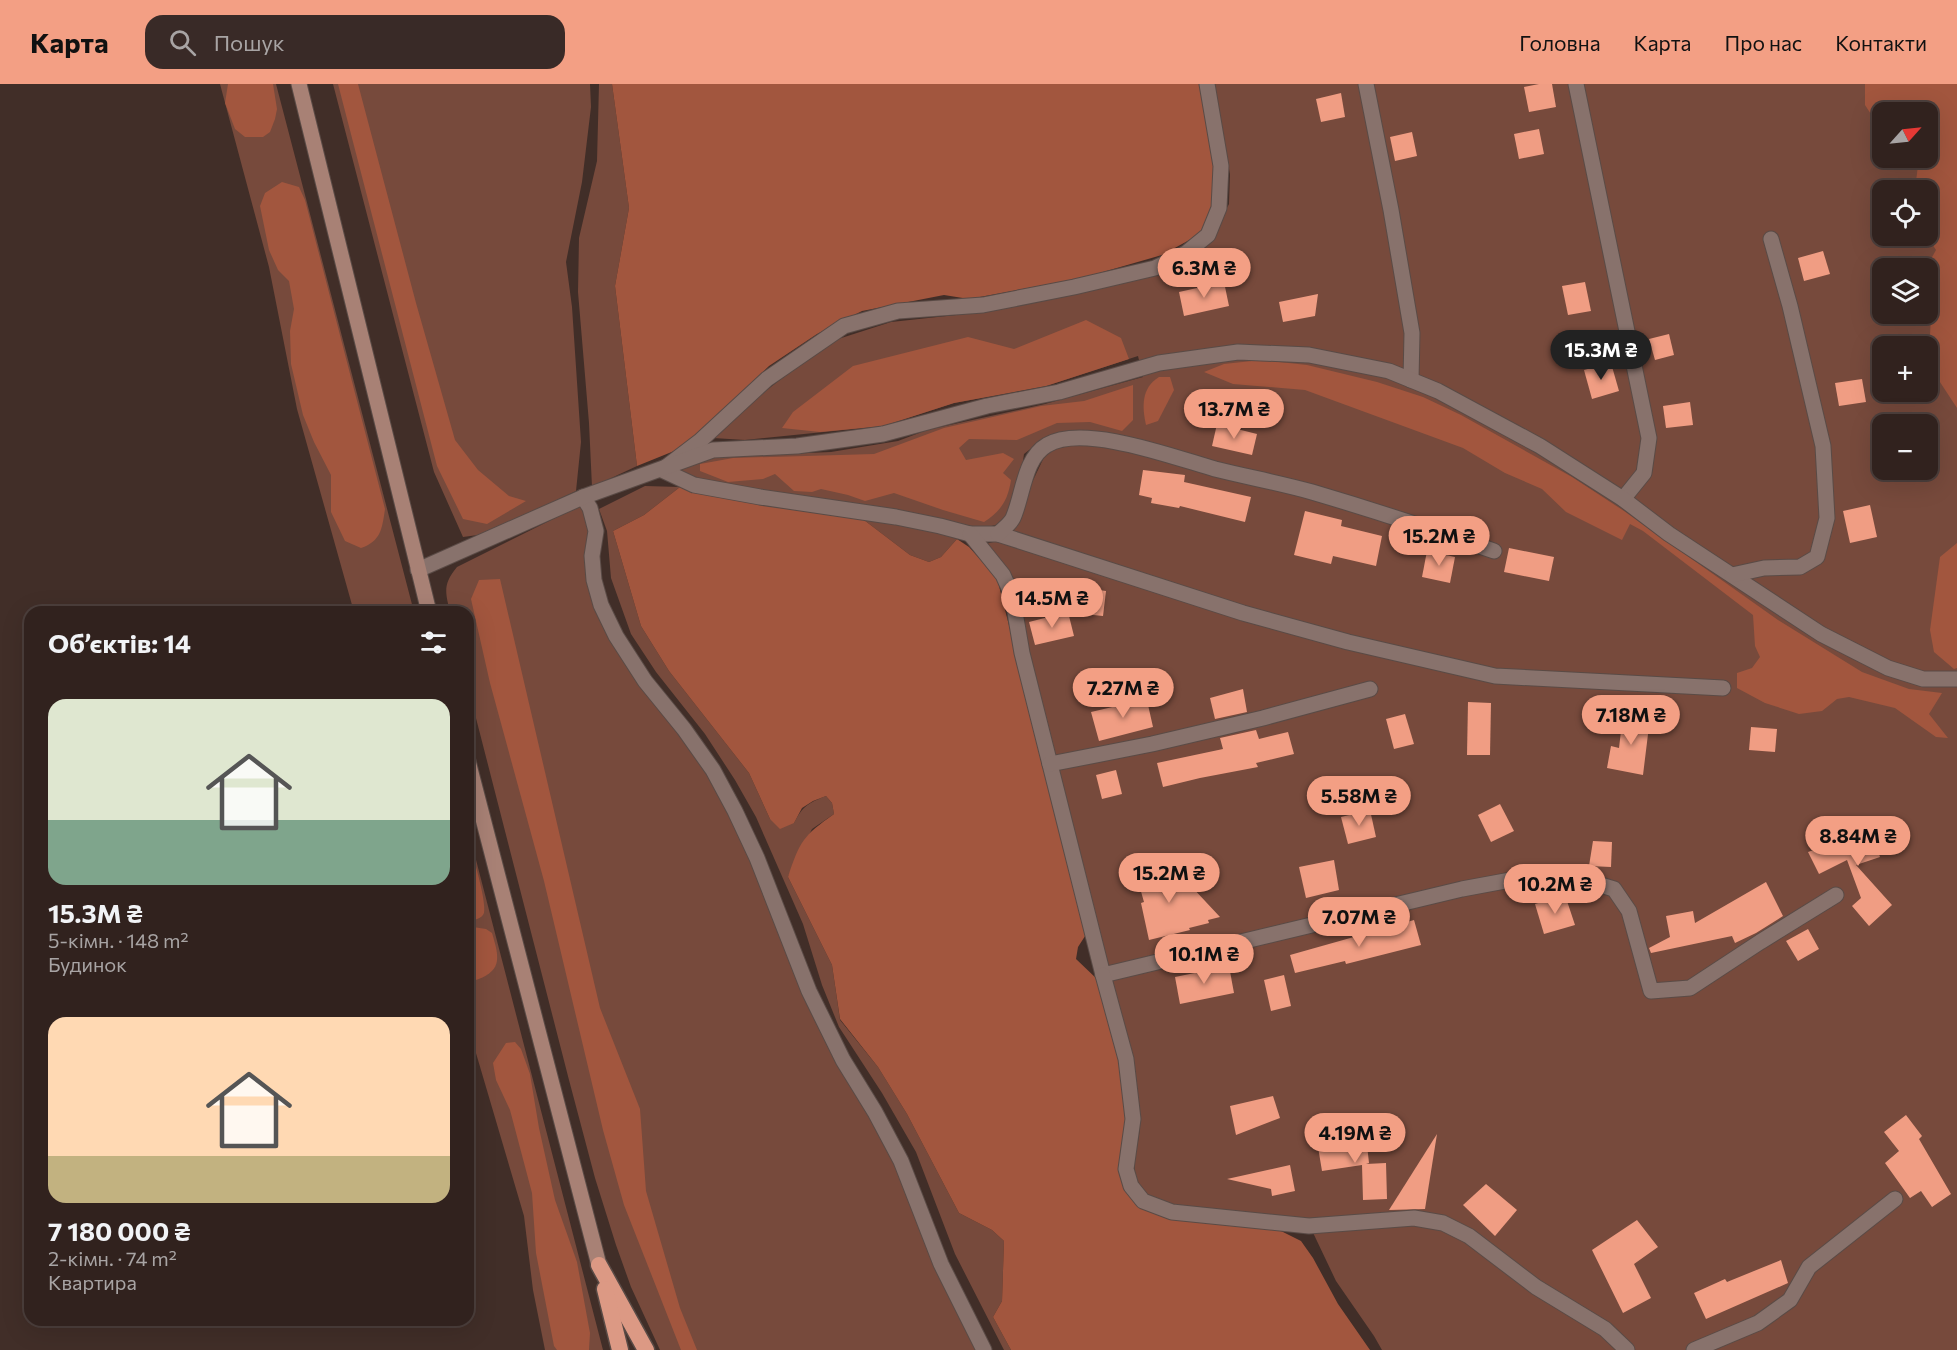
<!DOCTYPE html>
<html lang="uk">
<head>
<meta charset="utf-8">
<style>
  :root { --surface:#31221e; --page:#392a27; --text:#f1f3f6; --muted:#a8a4a4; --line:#4c3f3c; --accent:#f39f84 }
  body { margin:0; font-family:Commissioner,sans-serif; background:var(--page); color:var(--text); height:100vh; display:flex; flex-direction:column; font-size:22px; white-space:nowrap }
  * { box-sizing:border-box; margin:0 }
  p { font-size:20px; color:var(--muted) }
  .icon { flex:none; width:33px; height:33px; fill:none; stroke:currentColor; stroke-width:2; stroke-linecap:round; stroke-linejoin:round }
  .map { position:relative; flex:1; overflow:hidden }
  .side { position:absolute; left:24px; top:522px; width:450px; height:720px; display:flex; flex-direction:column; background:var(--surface); border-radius:18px; box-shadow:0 6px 24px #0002,0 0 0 2px var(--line) }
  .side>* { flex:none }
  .needle { width:39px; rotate:63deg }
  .tools { position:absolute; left:1872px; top:18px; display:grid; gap:12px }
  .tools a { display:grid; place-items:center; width:66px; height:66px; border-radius:12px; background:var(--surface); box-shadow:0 6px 24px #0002,0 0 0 2px var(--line); font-size:30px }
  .price { position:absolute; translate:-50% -51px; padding:0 14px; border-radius:21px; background:var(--accent); color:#111; font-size:20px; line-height:39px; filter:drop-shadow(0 2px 3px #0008) }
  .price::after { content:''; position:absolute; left:50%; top:36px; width:18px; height:14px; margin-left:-9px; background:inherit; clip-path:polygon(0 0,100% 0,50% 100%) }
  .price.on { background:#222; color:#fff }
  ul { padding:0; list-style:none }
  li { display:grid; align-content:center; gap:12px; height:318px; padding:0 24px }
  li span { display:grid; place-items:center; height:186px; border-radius:18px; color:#555 }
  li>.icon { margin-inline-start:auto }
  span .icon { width:108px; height:108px; fill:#fffc; stroke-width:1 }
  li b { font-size:26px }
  h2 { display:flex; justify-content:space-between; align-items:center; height:72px; padding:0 24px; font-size:26px }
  header { display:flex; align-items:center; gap:36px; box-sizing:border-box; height:84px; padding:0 30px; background:var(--accent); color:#111 }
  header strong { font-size:28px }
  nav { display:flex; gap:33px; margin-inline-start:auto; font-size:21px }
  .search { width:420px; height:54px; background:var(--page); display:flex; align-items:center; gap:15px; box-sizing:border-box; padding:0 21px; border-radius:18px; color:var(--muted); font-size:22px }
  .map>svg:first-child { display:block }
  .green { fill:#774a3c; fill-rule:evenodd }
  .forest { fill:#a2563e }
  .building { fill:#f09d83 }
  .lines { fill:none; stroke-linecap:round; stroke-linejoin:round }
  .service-casing { stroke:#5a4b46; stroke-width:17 }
  .secondary-casing { stroke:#5a4b46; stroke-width:17 }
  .trunk-casing { stroke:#5a4b46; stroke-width:19 }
  .service { stroke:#88726c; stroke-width:15 }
  .secondary { stroke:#a88175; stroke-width:15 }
  .trunk { stroke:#dc9984; stroke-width:16 }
</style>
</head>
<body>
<header>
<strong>Карта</strong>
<div class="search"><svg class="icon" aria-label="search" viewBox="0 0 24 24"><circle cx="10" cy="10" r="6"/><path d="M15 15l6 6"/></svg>Пошук</div>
<nav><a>Головна</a><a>Карта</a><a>Про нас</a><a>Контакти</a></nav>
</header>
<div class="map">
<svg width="1957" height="1266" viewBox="0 0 1957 1266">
  <rect width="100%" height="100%" fill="#412e28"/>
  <g class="green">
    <polygon points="220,0 276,0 414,528 354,528 297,325 269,183"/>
    <polygon points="333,0 590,0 591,23 582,98 566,178 572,223 581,358 576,407 485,450 463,453 434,388"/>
    <polygon points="599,0 612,0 629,124 615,202 637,382 592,403 589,339 578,208 579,154 597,77"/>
    <path d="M 1213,0 L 1957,0 L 1957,1266 L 1382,1266 L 1374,1252 L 1336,1197 L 1307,1136 L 1159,1119 C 1117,1092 1142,1070 1140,1032 C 1139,1017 1136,1001 1134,986 L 1032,585 L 1017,505 L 1008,485 L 985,460 L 998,457 L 1026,411 L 1047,367 L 1081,359 L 1090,348 L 1047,352 L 1024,370 L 1019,404 L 1003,439 L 980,445 L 947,436 L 910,429 L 704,397 L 678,386 L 712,373 L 831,368 L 898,357 L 927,346 L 1045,320 L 1143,293 L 1138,272 L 1046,302 L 954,319 L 883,342 L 745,356 L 713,354 L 763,309 L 829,258 L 891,238 L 984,228 L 1153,189 L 1190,176 L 1210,156 L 1229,120 L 1230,90 ZM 1882,28 L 1928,28 L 1928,74 L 1882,74 ZM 1882,106 L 1928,106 L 1928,152 L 1882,152 ZM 1882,184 L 1928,184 L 1928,230 L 1882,230 ZM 1882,262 L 1928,262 L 1928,308 L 1882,308 ZM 1882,340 L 1928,340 L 1928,386 L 1882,386 Z"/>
    <path d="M 645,402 L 680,403 L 644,431 L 613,447 L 641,542 L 669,587 L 749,689 L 770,735 L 794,739 C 803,722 808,719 826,712 L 832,719 L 834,730 L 812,745 L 788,793 L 832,881 L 840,936 L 878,983 L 907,1030 L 959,1129 L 992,1146 L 1004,1157 L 1002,1217 L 993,1233 L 1011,1266 L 1004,1266 L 955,1170 L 916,1068 L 882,1009 L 839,943 L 822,901 L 803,840 L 756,733 L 735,696 L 705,650 L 656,588 L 631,550 L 611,494 L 607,447 L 599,425 Z"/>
    <path d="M 579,422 L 585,424 L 590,446 L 588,495 L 708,688 L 895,1080 L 977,1266 L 660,1266 L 631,1203 L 616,1161 L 595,1094 L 569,996 L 468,603 L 468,528 L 450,528 C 445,507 443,500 457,483 Z"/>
    <path d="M 864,436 C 895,441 928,443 957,455 L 941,473 L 929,478 L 910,471 Z"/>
    <polygon points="468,745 603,1266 545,1266 533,1206 524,1132 468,942"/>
  </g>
  <g class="forest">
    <polygon points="228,0 273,0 277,25 275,35 270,48 263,53 245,53 235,45 225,19"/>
    <polygon points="338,0 358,0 416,219 455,356 478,386 509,412 526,417 487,440 463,435 437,382"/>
    <polygon points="612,0 1200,0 1213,55 1213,116 1205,145 1193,154 1162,171 1082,194 969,215 944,211 862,227 817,250 769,282 684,363 637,382 615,202 629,124"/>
    <polygon points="1865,0 1957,0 1957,324 1936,292 1929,272 1931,231 1928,216 1928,184 1926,184 1936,166 1927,152 1928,106 1915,106 1918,81 1915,74 1928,74 1928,28 1882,28 1882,47 1865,21"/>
    <path d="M 282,98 L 299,103 L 305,116 L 385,425 C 382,445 381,457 361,464 L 345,457 L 331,428 L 331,391 L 314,358 L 303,331 L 291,280 L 290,247 L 294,225 L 289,197 L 278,186 L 269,166 L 260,122 L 265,109 Z"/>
    <polygon points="1086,236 1121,254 1129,275 1046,302 954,319 883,342 820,348 782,344 793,328 853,282 968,253 1014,265"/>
    <polygon points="1261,276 1307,281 1377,298 1423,313 1461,331 1572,393 1624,427 1778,536 1862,588 1909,605 1942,609 1929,630 1948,654 1936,653 1895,624 1849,613 1837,615 1822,627 1799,630 1765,619 1737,604 1737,589 1752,584 1760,573 1755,562 1753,531 1643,447 1630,440 1622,456 1566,428 1542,405 1505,389 1463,364 1305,306 1233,300 1204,288 1224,280"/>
    <path d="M 1159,293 L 1170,293 L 1174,306 L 1158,337 L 1146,341 C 1142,323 1141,304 1159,293 Z"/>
    <path d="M 1133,301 L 1133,336 L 1122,347 L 1090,338 L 1057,339 L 1017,356 L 969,355 L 959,364 L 966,376 L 1003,369 L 1014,375 L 1003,389 L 1011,396 C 1008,416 1001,427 984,438 L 943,426 L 894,409 L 865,417 L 848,411 L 821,405 L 812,408 L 794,407 L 775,390 L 763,395 L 728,398 L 700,387 L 700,380 L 733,374 L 874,370 L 944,344 L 1041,322 L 1084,317 Z"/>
    <path d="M 680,403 L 761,421 L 864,436 L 910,471 L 929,478 L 941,473 L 957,455 L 969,463 L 997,494 L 1087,849 L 1078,863 L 1076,875 L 1098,896 L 1115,954 L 1128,1027 L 1121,1076 L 1143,1123 L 1275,1144 L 1301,1157 L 1313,1174 L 1338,1220 L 1370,1266 L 1011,1266 L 993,1233 L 1002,1217 L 1004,1157 L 992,1146 L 959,1129 L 907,1030 L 878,983 L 840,935 L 832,881 L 788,793 C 800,757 803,752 834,730 L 832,719 L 826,712 L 813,717 L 802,724 L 794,739 L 780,745 L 770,735 L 749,689 L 669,587 L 641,542 L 613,447 L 644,431 Z"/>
    <polygon points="1957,459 1957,584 1954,585 1934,568 1930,546 1940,473"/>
    <polygon points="500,495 600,924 640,1025 646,1107 680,1224 697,1266 681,1266 624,1121 603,1046 544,797 490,599 471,515 479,496"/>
    <path d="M 468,755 C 472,769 487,817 484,829 C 482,835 473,836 468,838 Z"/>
    <path d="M 473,843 L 486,845 L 492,849 C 500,875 502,888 473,897 L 468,892 L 468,846 Z"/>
    <polygon points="515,958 521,965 530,990 539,1044 555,1116 577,1178 590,1249 589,1266 557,1266 554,1262 536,1169 532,1109 510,1026 496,996 493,979 506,959"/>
  </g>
  <g class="building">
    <polygon points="1539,0 1552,0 1556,23 1529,28 1524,3"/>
    <polygon points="1341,9 1345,33 1321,38 1316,15"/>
    <polygon points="1539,45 1544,70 1519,75 1514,50"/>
    <polygon points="1412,48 1417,72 1395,77 1390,53"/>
    <polygon points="1823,167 1830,190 1804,197 1798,174"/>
    <polygon points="1224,198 1229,222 1184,232 1179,208"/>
    <polygon points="1585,198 1591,227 1568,231 1562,202"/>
    <polygon points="1318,210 1315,232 1283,238 1279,218"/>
    <polygon points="1669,250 1674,271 1655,276 1649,255"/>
    <polygon points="1611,279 1619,307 1592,315 1584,286"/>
    <polygon points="1862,295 1866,318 1839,322 1835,299"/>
    <polygon points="1690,318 1693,341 1666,344 1663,322"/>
    <polygon points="1217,340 1257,350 1252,371 1212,362"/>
    <polygon points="1143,386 1185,391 1184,398 1251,413 1245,438 1180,422 1179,424 1151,419 1152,414 1139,411"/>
    <polygon points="1870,421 1877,453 1850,459 1843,427"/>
    <polygon points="1305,427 1342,436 1341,442 1382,452 1376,482 1333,472 1331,480 1294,471"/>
    <polygon points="1509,464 1554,473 1549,497 1504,488"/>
    <polygon points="1427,467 1455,473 1450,499 1422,493"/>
    <polygon points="1077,503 1106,507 1103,532 1074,529"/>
    <polygon points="1068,528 1074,552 1035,561 1029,538"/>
    <polygon points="1243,605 1247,628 1215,635 1210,614"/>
    <polygon points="1146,612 1153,643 1099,657 1091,628 1121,621 1120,618"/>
    <polygon points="1468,618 1491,619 1490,671 1467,671"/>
    <polygon points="1405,630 1414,660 1394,665 1386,635"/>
    <polygon points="1623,630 1650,634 1643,691 1607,684 1611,662 1619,664"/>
    <polygon points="1751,643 1777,645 1775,668 1749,666"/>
    <polygon points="1256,646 1259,655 1288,648 1294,670 1256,679 1258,683 1200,694 1163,703 1157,679 1223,665 1220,654"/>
    <polygon points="1116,686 1122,710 1102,715 1096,691"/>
    <polygon points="1500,720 1514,747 1491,758 1478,731"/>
    <polygon points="1370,726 1376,753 1348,760 1341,733"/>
    <polygon points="1892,738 1897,750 1876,761 1880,773 1856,781 1892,821 1869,842 1852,822 1861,814 1847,776 1819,790 1808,768"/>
    <polygon points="1593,757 1612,758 1611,783 1589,782"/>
    <polygon points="1151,770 1163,810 1191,802 1220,833 1208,836 1209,839 1189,844 1190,846 1149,856 1141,819 1144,818 1132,776"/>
    <polygon points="1334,776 1339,806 1306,814 1299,783"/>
    <polygon points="1766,798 1783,832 1756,849 1735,859 1732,852 1651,869 1649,864 1670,853 1666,832 1693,827 1695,839"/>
    <polygon points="1565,811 1575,841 1544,850 1535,820"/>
    <polygon points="1414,836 1421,861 1346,880 1345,877 1295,889 1290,871"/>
    <polygon points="1808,845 1819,865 1798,877 1786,857"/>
    <polygon points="1229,882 1234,909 1180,920 1175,893"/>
    <polygon points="1284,891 1291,922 1271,927 1264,896"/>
    <polygon points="1273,1012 1280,1034 1236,1051 1230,1022"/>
    <polygon points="1906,1031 1922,1052 1919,1055 1951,1110 1932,1123 1921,1107 1910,1114 1885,1079 1899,1067 1884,1048"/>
    <polygon points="1437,1050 1425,1125 1389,1126"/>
    <polygon points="1366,1052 1369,1079 1366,1080 1386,1079 1387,1115 1363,1116 1362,1081 1322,1087 1317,1057"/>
    <polygon points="1290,1081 1295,1107 1272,1112 1271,1105 1227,1095"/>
    <polygon points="1486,1100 1517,1126 1495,1152 1463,1121"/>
    <polygon points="1637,1136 1658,1163 1634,1180 1651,1214 1623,1229 1592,1166"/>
    <polygon points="1781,1176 1788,1199 1706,1235 1694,1209 1725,1195 1727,1198"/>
  </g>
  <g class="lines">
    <g class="service-casing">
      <g id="service">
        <polyline points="1207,0 1221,82 1219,124 1208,151 1186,169 1155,184 1074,203 983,221 898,227 844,242 767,295 700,357 662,386 694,401 760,413 896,433 940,442 970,450 998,450 1243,529 1348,558 1495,592 1723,604"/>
        <polyline points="1366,0 1391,126 1412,249 1411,296"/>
        <polyline points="1576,0 1649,354 1644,389 1623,415"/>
        <polyline points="583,413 590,424 596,447 592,472 594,496 601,521 616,552 645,597 684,645 713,686 735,727 757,774 809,907 843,976 875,1028 901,1077 941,1180 984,1266"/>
        <polyline points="970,450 1003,491 1012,511 1022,569 1103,891 1462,805 1527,793 1574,793 1614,805 1629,827 1651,907 1690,904 1760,858 1836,811"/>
        <path d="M 998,450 C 1003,445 1010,440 1013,434 C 1023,412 1024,374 1047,361 C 1083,339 1176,374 1215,385 C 1247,393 1280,399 1312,408 C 1373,426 1434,446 1494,467"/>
        <polyline points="418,486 583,413 713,366 797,362 883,350 987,322 1059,308 1159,279 1238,268 1309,271 1389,287 1438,307 1540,362 1623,415 1669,450 1821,550 1888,584 1923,595 1957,595"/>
        <polyline points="1732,491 1764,484 1800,483 1817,473 1827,434 1823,362 1790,222 1771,155"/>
        <polyline points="1050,680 1152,660 1263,634 1370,605"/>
        <polyline points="1103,891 1126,975 1133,1035 1126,1085 1131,1102 1143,1117 1172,1128 1309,1142 1414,1134 1443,1139 1469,1152 1536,1203 1605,1245 1627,1266"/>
        <polyline points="1694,1266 1758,1239 1790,1216 1809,1183 1895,1115"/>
      </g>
    </g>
    <g class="secondary-casing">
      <g id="secondary">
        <polyline points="299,0 429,528"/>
        <polyline points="468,677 599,1181"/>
      </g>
    </g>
    <g class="trunk-casing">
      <g id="trunk">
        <polyline points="599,1181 646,1266"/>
        <polyline points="605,1205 620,1266"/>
      </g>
    </g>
    <use href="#service" class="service"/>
    <use href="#secondary" class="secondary"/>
    <use href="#trunk" class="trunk"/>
  </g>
</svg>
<div class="tools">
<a><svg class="needle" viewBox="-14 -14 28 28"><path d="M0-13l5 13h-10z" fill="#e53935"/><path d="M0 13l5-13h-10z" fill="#a8a4a4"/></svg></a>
<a><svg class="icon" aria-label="locate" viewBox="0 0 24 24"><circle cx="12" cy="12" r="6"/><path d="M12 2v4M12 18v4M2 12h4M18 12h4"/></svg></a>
<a><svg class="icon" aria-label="layers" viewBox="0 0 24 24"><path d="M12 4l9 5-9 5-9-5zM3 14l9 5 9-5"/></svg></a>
<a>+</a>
<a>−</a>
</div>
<b class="price" style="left:1204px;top:215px">6.3M ₴</b>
<b class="price on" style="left:1601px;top:297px">15.3M ₴</b>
<b class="price" style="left:1234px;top:356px">13.7M ₴</b>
<b class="price" style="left:1439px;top:483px">15.2M ₴</b>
<b class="price" style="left:1052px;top:545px">14.5M ₴</b>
<b class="price" style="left:1123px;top:635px">7.27M ₴</b>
<b class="price" style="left:1631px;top:662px">7.18M ₴</b>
<b class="price" style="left:1359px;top:743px">5.58M ₴</b>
<b class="price" style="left:1858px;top:783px">8.84M ₴</b>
<b class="price" style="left:1169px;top:820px">15.2M ₴</b>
<b class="price" style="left:1555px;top:831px">10.2M ₴</b>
<b class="price" style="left:1359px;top:864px">7.07M ₴</b>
<b class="price" style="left:1204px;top:901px">10.1M ₴</b>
<b class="price" style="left:1355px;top:1080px">4.19M ₴</b>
<section class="side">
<h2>Об’єктів: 14<svg class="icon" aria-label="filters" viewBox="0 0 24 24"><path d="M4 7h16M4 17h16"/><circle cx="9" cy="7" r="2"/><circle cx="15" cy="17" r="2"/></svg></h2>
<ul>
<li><span style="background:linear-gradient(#dfe7d0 65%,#7fa58c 0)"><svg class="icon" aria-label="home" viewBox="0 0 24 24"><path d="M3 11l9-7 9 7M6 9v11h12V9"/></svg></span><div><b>15.3M ₴</b><p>5-кімн. · 148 m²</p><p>Будинок</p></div></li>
<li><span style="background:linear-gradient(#ffd9b3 75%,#c2b280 0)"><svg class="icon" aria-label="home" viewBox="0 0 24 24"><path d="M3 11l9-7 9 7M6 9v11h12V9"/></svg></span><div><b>7 180 000 ₴</b><p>2-кімн. · 74 m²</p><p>Квартира</p></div></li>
</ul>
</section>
</div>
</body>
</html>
